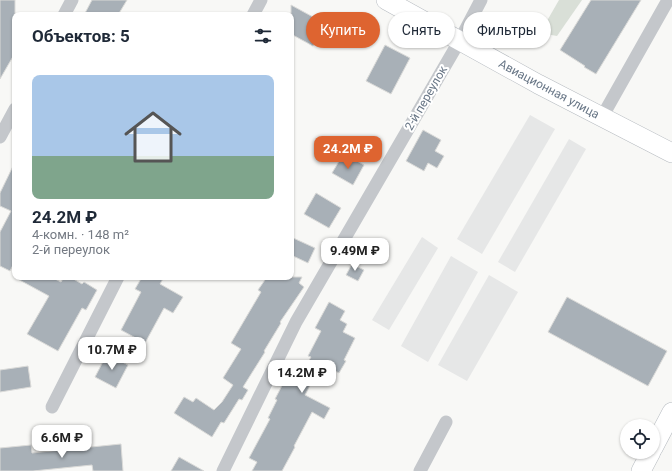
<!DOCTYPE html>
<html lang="ru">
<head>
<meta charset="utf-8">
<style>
  :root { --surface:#fff; --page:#f6f6f7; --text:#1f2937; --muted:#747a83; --line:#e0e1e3; --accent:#de6430 }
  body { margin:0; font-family:Roboto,sans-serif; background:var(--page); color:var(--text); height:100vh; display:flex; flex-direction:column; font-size:15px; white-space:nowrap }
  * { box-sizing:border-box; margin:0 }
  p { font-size:13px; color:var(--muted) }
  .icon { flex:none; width:22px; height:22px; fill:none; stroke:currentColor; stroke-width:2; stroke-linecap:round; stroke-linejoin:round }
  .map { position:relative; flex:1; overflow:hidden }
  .drawer { position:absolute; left:12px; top:12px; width:282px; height:268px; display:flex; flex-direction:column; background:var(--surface); border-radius:8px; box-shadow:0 1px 3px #0004 }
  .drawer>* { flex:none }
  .top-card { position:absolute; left:306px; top:12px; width:306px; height:36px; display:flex; gap:8px }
  .buttons { position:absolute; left:620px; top:419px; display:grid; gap:8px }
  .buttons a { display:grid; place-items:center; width:40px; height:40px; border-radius:50%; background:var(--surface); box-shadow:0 1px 3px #0004; font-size:20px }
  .price { position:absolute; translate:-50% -34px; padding:0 9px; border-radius:8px; background:#fff; color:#222; font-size:13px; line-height:26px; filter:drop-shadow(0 1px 2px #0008) }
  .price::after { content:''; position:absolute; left:50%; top:24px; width:12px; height:9px; margin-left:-6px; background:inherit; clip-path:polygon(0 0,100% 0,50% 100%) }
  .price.current { background:var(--accent); color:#fff }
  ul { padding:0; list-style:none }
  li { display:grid; align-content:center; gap:8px; height:212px; padding:0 20px }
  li+li { border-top:1px solid var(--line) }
  li span { display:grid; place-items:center; height:124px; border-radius:8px; color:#555 }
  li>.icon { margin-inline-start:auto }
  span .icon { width:72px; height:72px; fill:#fffc; stroke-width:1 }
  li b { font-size:17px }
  h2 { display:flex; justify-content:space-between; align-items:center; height:48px; padding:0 20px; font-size:17px }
  .chip { padding:0 14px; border-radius:18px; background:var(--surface); box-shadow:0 1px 3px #0004; font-size:14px; line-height:36px }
  .chip.current { background:var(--accent); color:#fff }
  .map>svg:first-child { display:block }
  .built { fill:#e6e7e7 }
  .green { fill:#d9dfd7 }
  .building { fill:#a8b0b7; stroke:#dadad8 }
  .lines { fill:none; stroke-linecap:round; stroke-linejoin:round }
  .secondary-casing { stroke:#b6bbc0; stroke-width:20 }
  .minor { stroke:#c4c7cb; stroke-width:13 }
  .secondary { stroke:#fff; stroke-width:19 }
  .labels { text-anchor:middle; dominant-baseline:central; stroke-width:4; stroke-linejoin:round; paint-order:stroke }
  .street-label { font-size:12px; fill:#687686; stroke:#fff }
</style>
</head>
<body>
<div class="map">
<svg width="672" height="471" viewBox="0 0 672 471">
  <rect width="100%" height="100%" fill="#f8f8f6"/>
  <g class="built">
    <polygon points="530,115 555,129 482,254 457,239"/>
    <polygon points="569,139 586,149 515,272 498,262"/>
    <polygon points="422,237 438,248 389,330 372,320"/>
    <polygon points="451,256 478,272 428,362 401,346"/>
    <polygon points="489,275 518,292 467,381 438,365"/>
  </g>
  <polygon class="green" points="559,0 582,0 557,36 540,33"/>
  <g class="building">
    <polygon points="0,0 15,0 15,53 0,79"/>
    <polygon points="92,0 127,0 118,15 84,15"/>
    <polygon points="591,0 641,0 596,74 584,67 585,66 560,50"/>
    <polygon points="291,5 313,17 312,20 324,26 313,46 291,34"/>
    <polygon points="385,45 410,58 391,94 366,81"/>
    <polygon points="423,130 441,140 435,151 444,156 437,168 428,163 424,171 406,161"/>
    <polygon points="348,156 364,165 353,185 332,173 341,158 345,160"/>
    <polygon points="15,162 15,261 10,271 0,266 0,232 11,211 0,206 0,193"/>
    <polygon points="316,193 341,208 329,228 304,214"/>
    <polygon points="291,237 315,248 308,263 291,255"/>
    <polygon points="352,264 364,270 358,281 346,275"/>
    <polygon points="14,277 51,277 61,282 64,277 70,277 82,284 84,282 97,290 86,310 82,308 58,351 27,334 49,296"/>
    <polygon points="142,277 164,277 160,284 183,297 173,313 164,308 145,343 121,330 141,292 135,289"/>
    <polygon points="267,277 302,277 299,283 304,287 280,322 281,323 264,351 265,352 243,387 248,390 242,400 239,399 224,423 221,422 212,437 174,413 184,397 193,402 196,398 214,410 222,402 233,385 223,378 241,349 231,343 261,292 258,290"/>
    <polygon points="567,297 667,351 648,386 548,332"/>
    <polygon points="329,302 345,311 340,320 347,324 343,332 355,338 344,360 346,361 339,373 333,370 329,378 317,372 305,395 330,408 324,419 312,412 294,446 295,447 282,471 252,471 257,462 249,458 270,419 268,418 277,400 275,399 286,378 296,383 311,357 308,356 321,331 315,328"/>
    <polygon points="107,354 128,365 116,388 95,377"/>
    <polygon points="28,366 31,387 0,392 0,370"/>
    <polygon points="121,444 123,471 93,471 92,465 33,471 0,471 0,448 31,445 32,453"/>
    <polygon points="179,457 204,471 171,471"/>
  </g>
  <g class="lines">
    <g class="secondary-casing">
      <g id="secondary">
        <polyline points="386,0 538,84 672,153"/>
        <polyline points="653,448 672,412"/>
        <polyline points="641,471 651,452"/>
      </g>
    </g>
    <g class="minor">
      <polyline points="64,15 72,0"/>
      <polyline points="253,15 261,0"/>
      <polyline points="602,117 668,0"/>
      <polyline points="0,137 15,109"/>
      <polyline points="52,407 118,277"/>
      <polyline points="223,471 296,322 460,40 481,0"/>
      <polyline points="420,471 446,422"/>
    </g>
    <use href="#secondary" class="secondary"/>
  </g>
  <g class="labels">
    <g class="street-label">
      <text transform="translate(549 89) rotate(28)">Авиационная улица</text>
      <text transform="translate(426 98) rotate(-60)">2-й переулок</text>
    </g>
  </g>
</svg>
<div class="buttons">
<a><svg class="icon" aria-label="locate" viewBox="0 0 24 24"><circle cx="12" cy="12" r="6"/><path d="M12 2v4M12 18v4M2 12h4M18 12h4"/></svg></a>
</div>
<b class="price current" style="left:348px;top:170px">24.2M ₽</b>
<b class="price" style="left:355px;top:272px">9.49M ₽</b>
<b class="price" style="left:112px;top:371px">10.7M ₽</b>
<b class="price" style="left:302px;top:394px">14.2M ₽</b>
<b class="price" style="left:62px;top:459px">6.6M ₽</b>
<div class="top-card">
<a class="chip current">Купить</a>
<a class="chip">Снять</a>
<a class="chip">Фильтры</a>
</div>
<section class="drawer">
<h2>Объектов: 5<svg class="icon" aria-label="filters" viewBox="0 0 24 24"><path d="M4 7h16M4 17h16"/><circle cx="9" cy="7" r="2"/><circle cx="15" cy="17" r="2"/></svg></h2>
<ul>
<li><span style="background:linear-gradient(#a9c7e8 65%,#7fa58c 0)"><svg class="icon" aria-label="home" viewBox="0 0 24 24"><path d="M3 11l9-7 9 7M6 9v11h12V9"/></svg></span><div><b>24.2M ₽</b><p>4-комн. · 148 m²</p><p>2-й переулок</p></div></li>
</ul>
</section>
</div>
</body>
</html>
